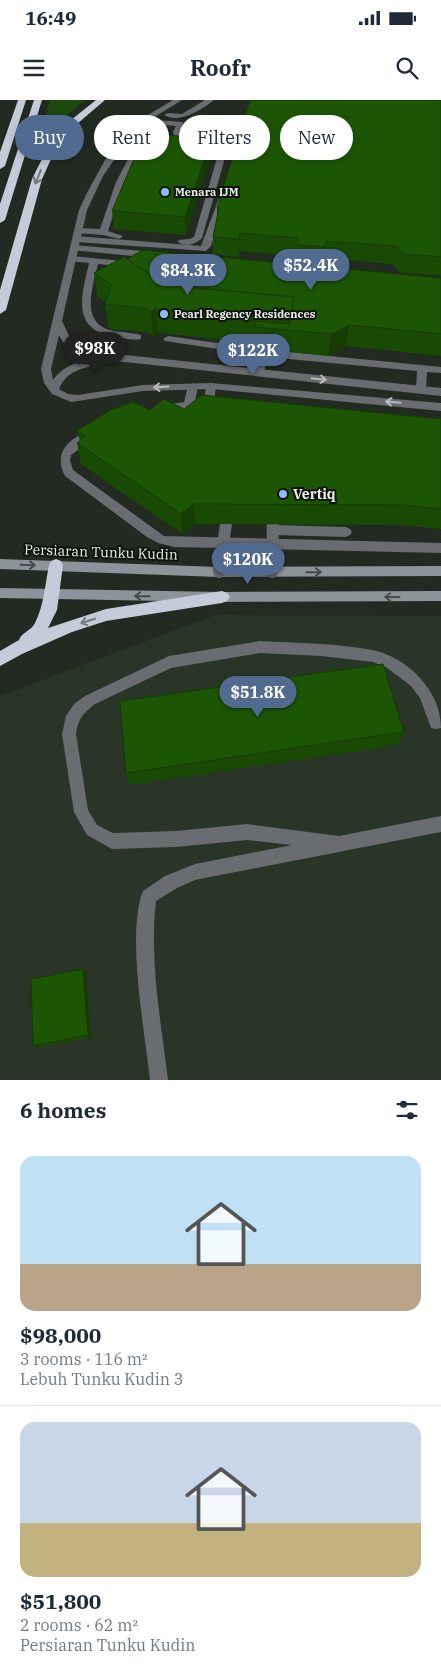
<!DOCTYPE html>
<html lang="en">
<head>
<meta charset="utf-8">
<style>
  :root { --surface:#fff; --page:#f6f6f7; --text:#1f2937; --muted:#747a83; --line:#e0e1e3; --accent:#516a90 }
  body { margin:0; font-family:"IBM Plex Serif",serif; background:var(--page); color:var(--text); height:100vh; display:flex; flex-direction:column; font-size:19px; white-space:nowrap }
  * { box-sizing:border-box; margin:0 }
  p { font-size:16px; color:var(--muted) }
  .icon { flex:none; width:28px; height:28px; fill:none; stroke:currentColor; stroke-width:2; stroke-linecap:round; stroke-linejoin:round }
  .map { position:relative; height:980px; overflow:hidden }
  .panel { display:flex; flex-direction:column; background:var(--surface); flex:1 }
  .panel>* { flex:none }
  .banner { position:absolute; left:15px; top:15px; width:411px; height:45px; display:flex; gap:10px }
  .price { position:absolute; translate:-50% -42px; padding:0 11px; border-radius:18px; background:var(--accent); color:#fff; font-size:16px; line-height:32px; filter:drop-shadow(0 1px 2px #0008) }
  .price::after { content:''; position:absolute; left:50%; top:30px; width:15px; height:11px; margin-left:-8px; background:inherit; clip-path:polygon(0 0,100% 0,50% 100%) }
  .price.on { background:#222; color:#fff }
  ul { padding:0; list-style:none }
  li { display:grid; align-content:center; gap:10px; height:265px; padding:0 20px }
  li+li { border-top:1px solid var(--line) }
  li span { display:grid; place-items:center; height:155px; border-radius:15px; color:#555 }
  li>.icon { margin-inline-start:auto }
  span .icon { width:90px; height:90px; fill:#fffc; stroke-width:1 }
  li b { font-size:21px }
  h2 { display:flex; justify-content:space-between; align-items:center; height:60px; padding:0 20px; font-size:21px }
  .pill { padding:0 18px; border-radius:22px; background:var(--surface); box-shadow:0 2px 8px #0003; font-size:18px; line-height:45px }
  .pill.on { background:var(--accent); color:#fff }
  .status { display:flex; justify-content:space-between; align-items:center; height:35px; padding:0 25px; background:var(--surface); direction:ltr }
  .status svg { height:14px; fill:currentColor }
  header { display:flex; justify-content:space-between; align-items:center; height:65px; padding:0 20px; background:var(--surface); font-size:22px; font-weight:700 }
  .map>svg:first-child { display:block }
  .built { fill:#293526 }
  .green { fill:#1d490e }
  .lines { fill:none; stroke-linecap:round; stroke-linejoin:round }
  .lane { fill:#696c71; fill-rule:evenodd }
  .street { fill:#696c71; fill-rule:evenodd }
  .secondary { fill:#8d939b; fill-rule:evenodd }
  .highway { fill:#c4ccd9; fill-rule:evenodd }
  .lane-bridge { stroke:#696c71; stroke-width:12 }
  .wall { fill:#184a03 }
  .shaded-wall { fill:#143c03 }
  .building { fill:#1c5604; stroke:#143c03 }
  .oneway { stroke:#72787d }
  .oneway2 { stroke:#b6bbb9 }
  .oneway3 { stroke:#474c4d }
  .poi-dot { fill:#8eb9fd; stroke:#0e120d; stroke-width:2 }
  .labels { text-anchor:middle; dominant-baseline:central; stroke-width:4; stroke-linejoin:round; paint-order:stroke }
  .far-poi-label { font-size:11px; font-weight:bold; fill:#eaefe9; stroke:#0e120d; text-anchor:start }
  .poi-label { font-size:14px; font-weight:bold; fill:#eaefe9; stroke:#0e120d; text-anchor:start }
  .street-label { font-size:14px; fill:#eaefe9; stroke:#0e120d }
</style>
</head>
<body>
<div class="status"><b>16:49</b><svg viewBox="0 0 49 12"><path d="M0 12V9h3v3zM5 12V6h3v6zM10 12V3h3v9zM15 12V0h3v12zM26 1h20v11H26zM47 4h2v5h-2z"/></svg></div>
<header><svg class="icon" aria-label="menu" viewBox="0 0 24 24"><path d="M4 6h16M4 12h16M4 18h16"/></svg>Roofr<svg class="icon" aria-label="search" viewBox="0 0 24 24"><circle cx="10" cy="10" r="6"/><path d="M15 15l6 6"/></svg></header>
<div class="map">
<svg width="441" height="980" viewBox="0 0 441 980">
  <rect width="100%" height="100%" fill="#232a21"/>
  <polygon class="built" points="215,515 441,516 441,980 0,980 0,596"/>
  <path class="green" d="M 50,0 L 86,0 C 61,16 49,36 34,62 Z"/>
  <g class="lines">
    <g class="lane">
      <path d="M 205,0 L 214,0 C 202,10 179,24 164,15 L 168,13 L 182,14 Z"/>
      <polygon points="141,19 183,22 181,35 232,40 239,42 242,48 237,61 231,61 234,48 230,44 180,40 174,36 173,32 176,26 144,23 141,23"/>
      <polygon points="117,42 155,46 159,48 155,50 141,49 124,82 108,131 123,136 119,139 103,135 75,133 75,129 78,128 100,129 116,82 134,48 117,46"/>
      <path d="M 192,49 L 221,52 L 225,58 L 202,138 C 196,144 185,148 178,142 L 179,140 L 189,139 L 194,137 L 217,58 L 216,56 L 192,53 Z"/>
      <polygon points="219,98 226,100 211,146 206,151 76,142 72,139 76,136 201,146"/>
      <polygon points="74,145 154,152 158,155 154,158 71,150 71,146"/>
      <path d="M 72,156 L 132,162 L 133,164 L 129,167 L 98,164 C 93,185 80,222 110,230 C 120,233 131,232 141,235 L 141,239 C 133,241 123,238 115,237 C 70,229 82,195 89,163 L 69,161 L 68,159 Z"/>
      <polygon points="168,236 259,249 264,246 267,247 269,250 441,267 441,273 427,272 426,290 421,294 416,290 417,271 267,257 264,273 259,276 254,273 258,255 165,241 163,239"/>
      <polygon points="193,283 198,286 195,302 204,302 206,286 211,283 215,284 216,286 213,310 158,312 157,309 158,306 184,302 188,286"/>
      <path d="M 90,331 L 94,332 L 95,335 L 94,338 L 71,355 L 70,360 L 73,370 L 164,436 L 441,443 L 441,453 L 174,447 L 158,443 L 147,437 L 65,376 C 53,354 68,338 90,331 Z"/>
      <polygon points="274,425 346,427 350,429 352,432 350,435 346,437 274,435 270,433 268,430 270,427"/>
      <path d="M 260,541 C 297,543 335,543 372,550 C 407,557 441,590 441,628 L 436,629 L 431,628 L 420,598 L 411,586 L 386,567 L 373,562 L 321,556 L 260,553 L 171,568 L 95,604 C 83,613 78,619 76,634 L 88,710 L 97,725 L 113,733 L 176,731 L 247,724 L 339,736 L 441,716 L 441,732 L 195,780 L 177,788 L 156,801 C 149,861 161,921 168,980 L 150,980 C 145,933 126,833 143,791 L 165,776 L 195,764 L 292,745 L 247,740 L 176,747 L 112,749 L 87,735 L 74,712 L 62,634 L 66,616 L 74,604 L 85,596 L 169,556 Z"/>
    </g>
    <path class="street" d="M 173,0 L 182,0 L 148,21 L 135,34 L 123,47 L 103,76 L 87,110 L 62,221 L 71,240 L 87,251 L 441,288 L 441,296 L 106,260 L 106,263 C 86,268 68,268 59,289 L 68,294 L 78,295 L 143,285 L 211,283 L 441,303 L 441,311 L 211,289 L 143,291 L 71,302 L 52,294 L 44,283 L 41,269 L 79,110 L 87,93 L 105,60 L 129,30 L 143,18 ZM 59,235 C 67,251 79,257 96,258 C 79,261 64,265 53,280 L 51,269 Z"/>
    <g class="secondary">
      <polygon points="0,459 219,467 441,466 441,476 219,477 0,469"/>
      <polygon points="0,488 222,492 441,491 441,501 222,502 0,498"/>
    </g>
    <g class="highway">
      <polygon points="18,0 26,0 5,66 0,69 0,52"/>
      <polygon points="34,0 42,0 5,120 0,123 0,104"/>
      <polygon points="96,0 105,0 77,24 57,46 42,79 6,210 0,214 0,190 32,79 50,43 71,20"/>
      <path d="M 56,459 L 61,461 L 63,465 L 57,510 L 48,528 L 106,509 L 222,491 L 227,493 L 230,497 L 227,501 L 222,503 L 106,521 L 72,532 L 22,554 L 0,566 L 0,551 L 19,540 C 22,532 31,531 35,523 C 44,505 45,485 49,465 L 51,461 Z"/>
    </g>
    <g class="lane-bridge">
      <polyline points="264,416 273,416 272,472"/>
      <polyline points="219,472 227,417 237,416"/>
    </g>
  </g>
  <g class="wall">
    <polygon points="441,0 441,176 400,172 392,164 324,158 323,165 297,163 297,156 239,151 239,157 213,154 213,137 217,118 217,108"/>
    <polygon points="211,56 186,135 114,129 112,111"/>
    <polygon points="126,159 441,178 441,256 346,246 328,256 254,248 254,246 228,243 228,240 158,233 153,236 147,232 109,229 105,204 106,203 98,197 94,173"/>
    <polygon points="184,309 441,319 441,429 400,425 195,424 182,434 81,364 77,343 80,341 77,331 150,310"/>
    <polygon points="404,632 398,645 129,685 126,673"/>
    <polygon points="83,869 86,872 91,937 37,947 33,946"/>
  </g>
  <g class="shaded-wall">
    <polygon points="211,39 211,56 186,135 185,117"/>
    <polygon points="156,209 158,233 153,236 151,212"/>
    <polygon points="349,225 346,246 328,256 332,234"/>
    <polygon points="194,404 195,424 182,434 181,414"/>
    <polygon points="83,869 86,872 91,937 88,935"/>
  </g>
  <g class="building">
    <polygon points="250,0 441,0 441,157 403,154 396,146 326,141 325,147 298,145 298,138 239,133 239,139 213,137 219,108 217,108"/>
    <polygon points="145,33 211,39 185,117 112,111"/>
    <polygon points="143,150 441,178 441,234 349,225 332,234 255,227 256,221 290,224 294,197 165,185 127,159"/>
    <polygon points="124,157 165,185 294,197 290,221 256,218 256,221 228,219 229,216 156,209 151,212 145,208 105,204 112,185 94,173"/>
    <polygon points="202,295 441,319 441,409 406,405 194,404 181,414 77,343 85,336 77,331 110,310 133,302 150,310 164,299 184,309"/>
    <polygon points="383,564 404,632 126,673 120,601"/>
    <polygon points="83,869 88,935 33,946 31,879"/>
  </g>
  <defs><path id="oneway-shaft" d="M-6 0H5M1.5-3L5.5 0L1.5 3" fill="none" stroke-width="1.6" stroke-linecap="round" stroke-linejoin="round" transform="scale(1.25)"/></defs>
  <g class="oneway">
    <use href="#oneway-shaft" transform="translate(38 77) rotate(112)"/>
    <use href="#oneway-shaft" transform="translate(88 521) rotate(163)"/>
  </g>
  <g class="oneway2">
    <use href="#oneway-shaft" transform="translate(319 279) rotate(6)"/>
    <use href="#oneway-shaft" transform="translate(161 287) rotate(176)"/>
    <use href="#oneway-shaft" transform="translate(393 302) rotate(-175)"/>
  </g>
  <g class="oneway3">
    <use href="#oneway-shaft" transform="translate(28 465) rotate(2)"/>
    <use href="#oneway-shaft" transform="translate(314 472) rotate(-1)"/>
    <use href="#oneway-shaft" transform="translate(142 496) rotate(-179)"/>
    <use href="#oneway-shaft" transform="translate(392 497) rotate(180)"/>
  </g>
  <g class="poi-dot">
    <circle cx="165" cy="92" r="5"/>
    <circle cx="164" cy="214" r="5"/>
    <circle cx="283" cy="394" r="5"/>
  </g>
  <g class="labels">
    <g class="far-poi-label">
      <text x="175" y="92">Menara IJM</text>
      <text x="174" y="214">Pearl Regency Residences</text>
    </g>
    <g class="poi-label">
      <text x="293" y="394">Vertiq</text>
    </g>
    <g class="street-label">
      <text transform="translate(101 452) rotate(2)">Persiaran Tunku Kudin</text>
    </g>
  </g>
</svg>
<b class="price" style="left:311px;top:191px">$52.4K</b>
<b class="price" style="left:188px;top:196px">$84.3K</b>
<b class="price on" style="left:95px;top:274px">$98K</b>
<b class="price" style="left:253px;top:276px">$122K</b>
<b class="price" style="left:248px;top:485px">$120K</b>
<b class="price" style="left:258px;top:618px">$51.8K</b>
<div class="banner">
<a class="pill on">Buy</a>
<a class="pill">Rent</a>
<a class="pill">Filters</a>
<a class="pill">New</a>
</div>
</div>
<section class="panel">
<h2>6 homes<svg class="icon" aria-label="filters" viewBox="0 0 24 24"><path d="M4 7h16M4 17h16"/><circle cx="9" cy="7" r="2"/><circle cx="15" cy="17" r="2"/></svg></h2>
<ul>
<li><span style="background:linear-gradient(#bfe0f5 70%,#b9a48a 0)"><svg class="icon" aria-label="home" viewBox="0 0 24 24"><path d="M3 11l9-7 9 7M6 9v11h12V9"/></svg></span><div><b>$98,000</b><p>3 rooms · 116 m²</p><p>Lebuh Tunku Kudin 3</p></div></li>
<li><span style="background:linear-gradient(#c9d6e8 65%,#c2b280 0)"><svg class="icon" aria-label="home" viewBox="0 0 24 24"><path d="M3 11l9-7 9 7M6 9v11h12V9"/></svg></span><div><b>$51,800</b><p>2 rooms · 62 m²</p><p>Persiaran Tunku Kudin</p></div></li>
</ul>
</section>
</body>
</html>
